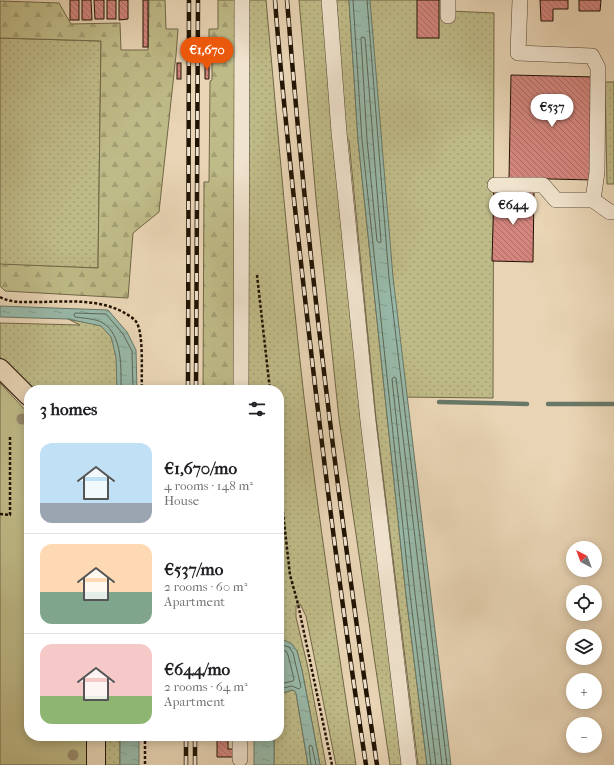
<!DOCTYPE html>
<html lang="en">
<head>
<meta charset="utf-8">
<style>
  :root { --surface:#fff; --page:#f6f6f6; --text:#202124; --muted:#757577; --line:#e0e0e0; --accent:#ea580c }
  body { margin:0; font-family:"IM FELL French Canon",serif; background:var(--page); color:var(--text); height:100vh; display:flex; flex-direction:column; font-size:15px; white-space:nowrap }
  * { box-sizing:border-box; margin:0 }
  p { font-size:13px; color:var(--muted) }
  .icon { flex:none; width:22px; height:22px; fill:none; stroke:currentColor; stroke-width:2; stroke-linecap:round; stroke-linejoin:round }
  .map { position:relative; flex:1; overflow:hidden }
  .side { position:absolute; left:24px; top:385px; width:260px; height:356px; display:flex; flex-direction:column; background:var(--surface); border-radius:16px; box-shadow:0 2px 10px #0003 }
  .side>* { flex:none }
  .needle { width:26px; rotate:319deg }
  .controls { position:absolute; left:566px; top:541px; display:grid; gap:8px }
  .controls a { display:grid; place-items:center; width:36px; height:36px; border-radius:50%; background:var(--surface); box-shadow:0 2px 10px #0003; font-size:20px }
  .price { position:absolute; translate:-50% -34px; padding:0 9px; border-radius:14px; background:#fff; color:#222; font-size:13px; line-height:26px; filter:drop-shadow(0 1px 2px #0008) }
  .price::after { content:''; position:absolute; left:50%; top:24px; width:12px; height:9px; margin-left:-6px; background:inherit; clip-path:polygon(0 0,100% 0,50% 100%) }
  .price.on { background:var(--accent); color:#fff }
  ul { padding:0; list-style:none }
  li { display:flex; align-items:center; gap:12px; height:100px; padding:0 16px }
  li+li { border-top:1px solid var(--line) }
  li span { display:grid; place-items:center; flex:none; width:112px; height:80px; border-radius:12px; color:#555 }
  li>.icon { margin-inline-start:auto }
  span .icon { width:48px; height:48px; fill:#fffc; stroke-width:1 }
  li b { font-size:17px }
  h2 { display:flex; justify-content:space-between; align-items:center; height:48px; padding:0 16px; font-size:17px }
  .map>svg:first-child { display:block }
  .grass { fill:url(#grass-dots); stroke:#706746 }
  .forest { fill:url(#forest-firs); stroke:#706746 }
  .pitch { fill:#bfbb88; stroke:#706746 }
  .water { fill:url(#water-ripples); stroke:#687767 }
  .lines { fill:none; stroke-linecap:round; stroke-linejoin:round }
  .shore { stroke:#5c6656; stroke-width:1 }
  .stream { stroke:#687767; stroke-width:4.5 }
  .building { fill:url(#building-back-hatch); stroke:#201304 }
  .minor-casing { stroke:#524430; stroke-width:16 }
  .major-casing { stroke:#201304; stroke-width:20 }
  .path { stroke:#201304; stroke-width:2.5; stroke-dasharray:3 2; stroke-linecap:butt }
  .minor { stroke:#f1e4cf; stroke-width:15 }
  .major { stroke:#e9d5b5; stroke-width:18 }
  .rail-casing { stroke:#201304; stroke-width:4.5 }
  .rail { stroke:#f1e4cf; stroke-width:3; stroke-dasharray:9; stroke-linecap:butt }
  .tree { fill:#998b6d }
</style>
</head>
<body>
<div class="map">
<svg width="614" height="765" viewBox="0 0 614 765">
  <defs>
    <pattern id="grass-dots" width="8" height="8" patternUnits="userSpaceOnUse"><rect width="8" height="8" fill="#bfbb88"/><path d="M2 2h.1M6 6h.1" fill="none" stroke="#a4a074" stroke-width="1.8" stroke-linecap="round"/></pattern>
    <pattern id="forest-firs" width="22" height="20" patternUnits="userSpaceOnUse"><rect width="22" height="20" fill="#bfbb88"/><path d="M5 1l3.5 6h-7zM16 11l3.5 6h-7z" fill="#a4a074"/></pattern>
    <pattern id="water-ripples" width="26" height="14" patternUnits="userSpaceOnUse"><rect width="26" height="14" fill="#98b9a9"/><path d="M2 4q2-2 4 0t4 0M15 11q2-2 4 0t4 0" fill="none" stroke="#839e90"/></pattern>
    <pattern id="building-back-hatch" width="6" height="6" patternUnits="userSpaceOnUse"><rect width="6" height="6" fill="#d4867e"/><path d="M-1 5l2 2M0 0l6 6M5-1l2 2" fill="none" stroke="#ac6c65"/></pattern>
  </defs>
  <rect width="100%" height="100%" fill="#e9d5b5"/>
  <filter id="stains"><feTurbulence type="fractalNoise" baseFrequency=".005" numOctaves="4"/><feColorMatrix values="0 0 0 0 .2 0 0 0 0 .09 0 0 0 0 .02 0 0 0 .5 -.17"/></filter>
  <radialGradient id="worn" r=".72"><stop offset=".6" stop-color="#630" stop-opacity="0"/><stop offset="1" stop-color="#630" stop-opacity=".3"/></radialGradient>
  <g class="grass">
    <path d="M 244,0 L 266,0 C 278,132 289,265 304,397 C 319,520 337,643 356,765 L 336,765 L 306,616 L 300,604 L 296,606 L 296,617 L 308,668 L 326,765 L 320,765 L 302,670 L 297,651 L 284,640 L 279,640 L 279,390 L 244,390 Z"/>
    <polygon points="299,0 323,0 405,765 390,765 339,419 316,199"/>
    <polygon points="332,0 349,0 358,140 406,595 427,765 418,765 376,418 349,141 343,131"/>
    <polygon points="369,0 449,0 450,11 494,13 493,398 399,397"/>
    <polygon points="0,38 101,41 98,268 0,265"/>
    <polygon points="605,82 614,82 614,184 607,184"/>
    <path d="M 68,319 C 75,321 96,323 101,326 C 120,337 117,371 117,390 L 32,390 L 0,357 L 0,323 L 80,325 Z"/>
    <polygon points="293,690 296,693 308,765 274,765 274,736 279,736 279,694"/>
    <polygon points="103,736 120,736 120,765 102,765"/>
  </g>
  <g class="forest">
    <polygon points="149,0 165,0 166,29 178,29 176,55 159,212 133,233 128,298 5,291 0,286 0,264 98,268 101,41 0,38 0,1 59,3 71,24 120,23 121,50 148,50"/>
    <polygon points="218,0 239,0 238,390 203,390 204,182 209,182 210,81 212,80 212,61 209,60 209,29 218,29"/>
  </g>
  <polygon class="pitch" points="0,383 29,414 29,736 87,736 87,765 0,765"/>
  <g class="water">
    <polygon points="349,0 370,0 393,277 451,765 427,765 406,595 358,140"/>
    <polygon points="0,306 108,310 127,332 136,350 137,390 117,390 116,357 111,337 101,326 68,319 0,317"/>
    <polygon points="279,640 284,640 292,644 297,651 302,670 320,765 308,765 296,693 293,690 279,694"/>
    <rect x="120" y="736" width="19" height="29"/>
    <rect x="254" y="736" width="20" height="29"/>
  </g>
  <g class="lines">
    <g class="shore">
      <polyline points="353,0 362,140 410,594 431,765"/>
      <polyline points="367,0 389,278 447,765"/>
      <polygon points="362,37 365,38 381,241 380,243 377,241 367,140 361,39"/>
      <path d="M 121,390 C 121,370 123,335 103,323 C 97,319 83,318 75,317 L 74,315 L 75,313 L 106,314 L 123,334 L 132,351 L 133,390"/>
      <polyline points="279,644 289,647 293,653 301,687 299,689 292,686 279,689"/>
      <polyline points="279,649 286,651 288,655 294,679 293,681 279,684"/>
      <polyline points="311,765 309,747 310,745 312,746 316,765"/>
      <polyline points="436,765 415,594 392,379 394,377 396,378 442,765"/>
    </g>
    <g class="stream">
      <polyline points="439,402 527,404"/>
      <polyline points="548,404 614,404"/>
    </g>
  </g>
  <g class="building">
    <rect x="70" y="0" width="9" height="20"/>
    <polygon points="82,0 91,0 92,20 82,20"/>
    <polygon points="94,0 104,0 104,19 95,19"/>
    <rect x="107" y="0" width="9" height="19"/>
    <polygon points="119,0 128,0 128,19 119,20"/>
    <rect x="143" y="0" width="5" height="47"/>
    <rect x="417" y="0" width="22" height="38"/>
    <polygon points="540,0 568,0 568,9 553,9 553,21 541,21"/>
    <polygon points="579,0 601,0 600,11 579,11"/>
    <rect x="177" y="63" width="4" height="16"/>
    <polygon points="205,63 209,64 209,79 205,79"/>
    <polygon points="511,75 595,77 593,180 509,178"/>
    <polygon points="494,190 534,191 533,262 492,261"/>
    <polygon points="217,736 228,736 228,749 237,749 237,757 217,757"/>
  </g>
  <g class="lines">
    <g class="minor-casing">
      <g id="minor">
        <polyline points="329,0 339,132 368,421 409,765"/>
        <polyline points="448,0 448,16"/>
        <polyline points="495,185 543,185 556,200 593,200 597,172 598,68 592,56 518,53 520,0"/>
        <polyline points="593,200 610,212 614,212"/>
        <polyline points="241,390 242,0"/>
        <polyline points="240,759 240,736"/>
      </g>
    </g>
    <g class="major-casing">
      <g id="major">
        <polyline points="0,368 29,397"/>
        <polyline points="96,765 96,736"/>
      </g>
    </g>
    <g class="path">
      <polyline points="257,275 270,390"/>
      <path d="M 0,297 C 11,303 23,302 36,302 C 65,302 96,298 123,312 C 128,315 134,318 137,323 C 144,337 141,373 142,390"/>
      <polyline points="279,477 290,575 298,604 332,765"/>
      <polyline points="0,514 10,515 10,436"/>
      <polyline points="145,736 145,765"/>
    </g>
    <use href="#minor" class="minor"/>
    <use href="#major" class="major"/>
    <g class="rail-casing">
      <g id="rail">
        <path d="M 275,0 C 283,106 295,211 307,316 C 324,466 343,616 366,765"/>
        <path d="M 287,0 C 307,256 339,511 377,765"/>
        <polyline points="188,390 189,0"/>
        <polyline points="196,390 198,0"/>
        <polyline points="186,765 186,736"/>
        <polyline points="195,765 195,736"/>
      </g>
    </g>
    <use href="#rail" class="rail"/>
  </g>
  <g class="tree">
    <circle cx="22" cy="419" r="5.5"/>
    <circle cx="73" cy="755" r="5.5"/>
  </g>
  <rect width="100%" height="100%" filter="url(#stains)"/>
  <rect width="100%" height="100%" fill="url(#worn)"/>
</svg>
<div class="controls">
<a><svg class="needle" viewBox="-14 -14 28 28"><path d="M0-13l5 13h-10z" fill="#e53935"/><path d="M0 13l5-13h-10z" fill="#757577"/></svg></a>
<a><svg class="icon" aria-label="locate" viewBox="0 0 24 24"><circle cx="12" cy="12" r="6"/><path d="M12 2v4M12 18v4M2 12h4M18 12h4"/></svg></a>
<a><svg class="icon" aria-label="layers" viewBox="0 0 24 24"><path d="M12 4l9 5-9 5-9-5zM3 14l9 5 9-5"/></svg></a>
<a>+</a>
<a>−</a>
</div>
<b class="price on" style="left:207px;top:71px">€1,670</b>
<b class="price" style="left:552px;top:128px">€537</b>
<b class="price" style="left:513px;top:226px">€644</b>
<section class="side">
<h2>3 homes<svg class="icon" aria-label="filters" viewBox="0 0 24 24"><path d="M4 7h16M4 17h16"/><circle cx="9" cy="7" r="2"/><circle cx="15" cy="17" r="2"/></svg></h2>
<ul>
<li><span style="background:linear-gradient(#bfe0f5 75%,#9aa5b1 0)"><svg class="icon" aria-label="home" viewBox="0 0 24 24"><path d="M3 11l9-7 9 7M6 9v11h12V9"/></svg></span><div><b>€1,670/mo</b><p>4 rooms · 148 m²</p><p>House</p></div></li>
<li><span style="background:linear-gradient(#ffd9b3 60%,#7fa58c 0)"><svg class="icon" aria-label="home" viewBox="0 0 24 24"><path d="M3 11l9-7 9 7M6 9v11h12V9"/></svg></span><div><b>€537/mo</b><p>2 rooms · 60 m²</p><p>Apartment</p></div></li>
<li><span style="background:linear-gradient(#f6c9c9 65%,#8fb573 0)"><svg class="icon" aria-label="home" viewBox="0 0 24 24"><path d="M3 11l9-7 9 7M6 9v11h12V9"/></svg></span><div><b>€644/mo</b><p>2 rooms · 64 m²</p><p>Apartment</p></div></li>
</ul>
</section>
</div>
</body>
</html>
